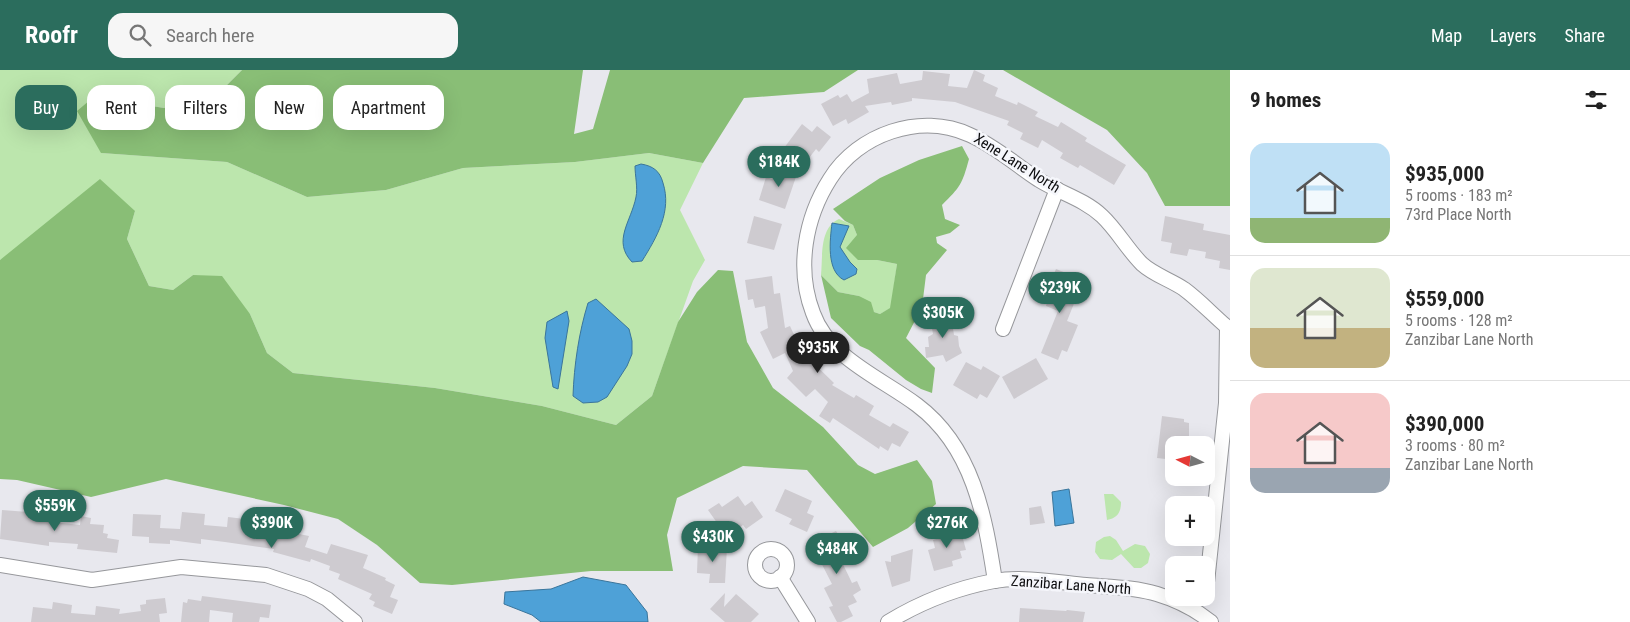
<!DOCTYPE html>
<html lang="en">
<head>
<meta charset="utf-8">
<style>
  :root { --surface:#fff; --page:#f6f6f6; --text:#222; --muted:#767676; --line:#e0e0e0; --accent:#2b6d5d }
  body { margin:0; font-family:"Roboto Condensed",sans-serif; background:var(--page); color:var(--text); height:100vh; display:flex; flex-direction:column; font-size:19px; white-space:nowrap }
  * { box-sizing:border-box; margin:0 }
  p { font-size:16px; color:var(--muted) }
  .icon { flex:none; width:28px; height:28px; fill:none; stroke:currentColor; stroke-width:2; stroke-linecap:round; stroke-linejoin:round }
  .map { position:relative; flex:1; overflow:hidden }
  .drawer { display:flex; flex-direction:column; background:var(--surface); width:400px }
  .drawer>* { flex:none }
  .guide { position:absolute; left:15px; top:15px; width:475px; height:45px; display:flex; gap:10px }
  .needle { width:32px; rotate:276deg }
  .buttons { position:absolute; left:1165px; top:366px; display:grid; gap:10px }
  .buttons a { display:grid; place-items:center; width:50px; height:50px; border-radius:10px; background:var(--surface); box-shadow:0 5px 20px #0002; font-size:25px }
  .price { position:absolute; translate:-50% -42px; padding:0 11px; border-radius:18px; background:var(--accent); color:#fff; font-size:16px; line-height:32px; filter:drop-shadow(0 1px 2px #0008) }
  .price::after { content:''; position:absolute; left:50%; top:30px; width:15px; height:11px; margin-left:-8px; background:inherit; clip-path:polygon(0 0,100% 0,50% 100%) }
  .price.selected { background:#222; color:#fff }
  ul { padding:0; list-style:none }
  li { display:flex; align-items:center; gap:15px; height:125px; padding:0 20px }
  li+li { border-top:1px solid var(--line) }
  li span { display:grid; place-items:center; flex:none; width:140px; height:100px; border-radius:15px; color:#555 }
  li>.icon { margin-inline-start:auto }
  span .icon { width:60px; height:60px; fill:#fffc; stroke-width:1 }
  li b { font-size:21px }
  h2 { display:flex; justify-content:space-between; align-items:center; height:60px; padding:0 20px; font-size:21px }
  .chip { padding:0 18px; border-radius:15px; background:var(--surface); box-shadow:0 5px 20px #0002; font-size:18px; line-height:45px }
  .chip.selected { background:var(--accent); color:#fff }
  header { display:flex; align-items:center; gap:30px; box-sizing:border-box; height:70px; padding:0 25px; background:var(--accent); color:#fff }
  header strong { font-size:24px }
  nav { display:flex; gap:28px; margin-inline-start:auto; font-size:18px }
  .search { width:350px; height:45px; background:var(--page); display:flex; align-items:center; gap:12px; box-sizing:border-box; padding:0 18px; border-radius:15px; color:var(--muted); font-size:19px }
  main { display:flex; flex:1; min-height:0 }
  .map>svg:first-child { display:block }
  .green { fill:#bce6ad }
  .forest { fill:#89be76 }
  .water { fill:#4ea1d7; stroke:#3a759b }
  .building { fill:#cecbd0 }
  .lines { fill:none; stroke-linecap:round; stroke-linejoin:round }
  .minor-casing { stroke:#96979b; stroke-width:16 }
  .minor { stroke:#fff; stroke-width:14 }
  .labels { text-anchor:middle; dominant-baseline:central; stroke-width:5; stroke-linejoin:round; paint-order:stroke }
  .street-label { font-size:15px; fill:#0d0d0f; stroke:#f5f6fb }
</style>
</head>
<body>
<header>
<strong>Roofr</strong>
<div class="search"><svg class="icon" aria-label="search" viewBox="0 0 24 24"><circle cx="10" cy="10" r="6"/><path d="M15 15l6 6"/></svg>Search here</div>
<nav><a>Map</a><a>Layers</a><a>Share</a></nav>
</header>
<main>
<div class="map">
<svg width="1230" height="552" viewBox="0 0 1230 552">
  <rect width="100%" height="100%" fill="#e8e8ee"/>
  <g class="green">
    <polygon points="0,0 242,0 225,17 164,38 139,34 108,15 101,83 227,92 307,127 386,120 463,98 575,92 649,83 703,93 680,140 705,190 693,211 652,326 616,355 542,336 435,318 293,303 267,283 250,244 193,205 173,220 149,216 127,169 135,141 0,190"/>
    <path d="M 839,149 L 853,155 L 857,165 L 858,190 L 877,190 L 897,194 L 891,238 L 880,244 L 874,242 L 859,226 L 838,222 L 821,205 C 823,186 819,158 839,149 Z"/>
    <path d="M 1104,424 L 1113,424 L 1121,432 C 1121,443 1117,448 1107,450 Z"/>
    <polygon points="1110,466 1116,470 1123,481 1135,474 1145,476 1150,484 1148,493 1141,498 1134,498 1121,484 1112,490 1100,489 1095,482 1096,472 1104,467"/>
  </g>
  <g class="forest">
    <polygon points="242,0 583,0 574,64 593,59 610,0 858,0 824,22 744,28 703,93 649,83 575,92 463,98 386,120 307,127 227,92 101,83 77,41 108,15 139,34 164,38 225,17"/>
    <polygon points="1003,0 1230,0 1230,136 1165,136 1147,103 1107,60"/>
    <path d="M 962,76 L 969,89 C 962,115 960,117 942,135 L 945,149 L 960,155 L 950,163 L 936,167 L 937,173 L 947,180 L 926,205 L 922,237 L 906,268 L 935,298 L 932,323 L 921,319 L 906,310 L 869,280 L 860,276 L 831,248 L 821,205 L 838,222 L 859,226 L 871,232 L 874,242 L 880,244 L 890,238 L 897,194 L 877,190 L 858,190 L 846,178 L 857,165 L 853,155 L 845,151 L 833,139 L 880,108 L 919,90 Z"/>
    <polygon points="100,109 135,141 127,169 149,216 173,220 193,205 222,206 250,244 267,283 293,303 435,318 542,336 616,355 652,326 678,252 697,222 718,200 733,201 747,272 773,318 823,357 858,395 875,404 917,390 932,411 936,434 908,458 873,477 807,400 743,396 677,428 667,465 673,501 591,501 452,515 420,513 377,475 338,449 284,435 166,409 91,427 17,410 0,409 0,190"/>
  </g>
  <g class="water">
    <path d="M 641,94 C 653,96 660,101 663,113 C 672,141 657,167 642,191 L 632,192 C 612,171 631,152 636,127 C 638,118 635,106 635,96 Z"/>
    <path d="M 832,153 L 849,156 L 840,177 L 850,192 L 857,199 L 856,204 L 844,210 C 826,201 830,170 832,153 Z"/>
    <path d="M 596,229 L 629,259 L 632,271 L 632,284 L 627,296 L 607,327 L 598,332 L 583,333 L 573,326 C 574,295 579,262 588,233 Z"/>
    <polygon points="567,241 569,251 558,319 553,317 545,268 547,252"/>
    <polygon points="1069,419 1074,453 1055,456 1052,422"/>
    <polygon points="583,507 626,515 647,542 648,552 541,552 532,545 504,534 505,522 551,519"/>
  </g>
  <g class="building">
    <polygon points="974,0 985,5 983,11 998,18 995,26 1017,35 1018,32 1038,42 1035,46 1058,57 1061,52 1087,68 1085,71 1126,95 1114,115 1080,95 1078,98 1060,88 1063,83 1042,70 1038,78 1020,69 1023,63 1007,55 1009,51 955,32 912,28 912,31 892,35 891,32 865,36 869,42 848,54 846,49 833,56 821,34 838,25 840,28 847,24 852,32 869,23 867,9 897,3 900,14 922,10 923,1 950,4 948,16 967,18"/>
    <polygon points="802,54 812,62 817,56 831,67 819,82 816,79 809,88 804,84 801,92 784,78"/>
    <polygon points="781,95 798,101 785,139 759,130 766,107 775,110"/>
    <polygon points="754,146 782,154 774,180 747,173"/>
    <polygon points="1165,146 1204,154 1203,160 1230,165 1230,200 1219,198 1220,191 1205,188 1206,182 1189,179 1187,186 1170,183 1172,173 1161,171"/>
    <polygon points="1056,199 1071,205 1069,209 1077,213 1073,225 1077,226 1067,251 1078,255 1067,282 1062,280 1058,290 1041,283 1058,241 1046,236 1048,229 1045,226"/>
    <polygon points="772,206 774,224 780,223 785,258 790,256 802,282 834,313 832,315 854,328 856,325 874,336 869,345 890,357 893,353 909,362 900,377 892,373 888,381 880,376 879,379 833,348 830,353 819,346 828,332 815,319 806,327 787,308 793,301 785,283 773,289 760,262 768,258 765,236 755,238 753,229 748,230 745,210"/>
    <polygon points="951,245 954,265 958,266 959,276 962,283 946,292 943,285 926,288 925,277 929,277 928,267 933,264 930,247"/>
    <polygon points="1036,288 1048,309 1014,329 1002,307"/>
    <polygon points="966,292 981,300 983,296 1000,306 987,328 980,324 977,329 953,315"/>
    <polygon points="1162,346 1184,349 1184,352 1189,353 1189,375 1174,375 1174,390 1157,388"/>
    <polygon points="785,419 812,431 807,443 814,446 807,462 789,454 792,449 775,441"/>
    <polygon points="738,426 745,436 752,431 763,447 746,459 743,455 727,467 708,440 719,433 722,437"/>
    <polygon points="1041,436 1045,453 1030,455 1029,438"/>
    <polygon points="2,440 54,444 53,452 80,455 81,446 91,448 90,454 104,455 103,463 108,464 107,468 119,470 117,483 77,479 78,474 49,472 49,476 0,469"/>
    <polygon points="182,442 205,444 204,455 227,457 228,447 253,450 251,461 278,464 279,460 309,466 305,477 327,484 331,474 368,485 363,498 386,508 385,510 395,515 390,527 398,530 392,544 373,536 375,532 369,529 372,524 338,509 340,504 329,500 330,496 311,489 310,492 273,482 274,479 225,472 201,469 201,474 170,470 170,474 149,473 149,467 132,466 133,444 161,445 160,458 180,459"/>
    <polygon points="959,454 966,480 960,481 962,488 952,491 953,496 934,501 928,480 935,478 933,470 950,465 948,458"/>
    <polygon points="836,461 850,483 840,488 852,513 857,511 861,520 853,525 857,532 848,536 853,546 841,552 837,552 829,537 833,536 824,518 832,514 811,473"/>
    <polygon points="698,476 727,477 725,513 709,513 710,504 697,503"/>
    <polygon points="913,479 910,511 892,517 885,491 891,492 891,486"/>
    <polygon points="725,523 724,537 736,524 759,544 751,552 725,552 710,539"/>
    <polygon points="202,526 271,535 269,548 260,547 259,552 232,552 233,543 210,540 209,552 181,552 183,532 187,533 188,529 201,531"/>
    <polygon points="165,528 167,543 159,544 160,552 31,552 33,537 52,539 53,532 72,535 71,543 95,545 96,536 120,539 119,544 141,541 140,535 146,534 146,530"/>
    <polygon points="1020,538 1066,541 1067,540 1085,542 1083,552 1019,552"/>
  </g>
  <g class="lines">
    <g class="minor-casing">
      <g id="minor">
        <polyline points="1003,259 1057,119"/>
        <circle cx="771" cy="495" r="16"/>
        <polyline points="0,495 92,510 181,497 266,505 308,519 327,529 355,552"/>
        <polyline points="780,507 808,552"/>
        <path d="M 995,511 C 985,446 973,377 917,335 C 881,308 829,288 813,243 C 796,199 805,148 830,109 C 858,64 920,42 970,65 C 995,76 1016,95 1039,110 C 1060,123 1084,129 1102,146 C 1117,160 1127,179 1142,194 C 1154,205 1171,210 1184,219 C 1199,230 1213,245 1227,257 L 1226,333 L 1206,522"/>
        <path d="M 888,552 C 921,532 957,518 994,511 C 1024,506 1056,512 1086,515 C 1109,517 1134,517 1157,524 C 1177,530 1195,539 1211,552"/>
      </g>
    </g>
    <use href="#minor" class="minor"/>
  </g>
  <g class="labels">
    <g class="street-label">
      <text transform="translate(1017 93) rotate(32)">Xene Lane North</text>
      <text transform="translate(1071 515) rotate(4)">Zanzibar Lane North</text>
    </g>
  </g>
</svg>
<div class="buttons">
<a><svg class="needle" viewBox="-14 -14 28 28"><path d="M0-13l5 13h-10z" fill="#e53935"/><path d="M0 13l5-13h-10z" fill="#767676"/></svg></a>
<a>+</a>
<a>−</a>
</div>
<b class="price" style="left:779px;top:118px">$184K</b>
<b class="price" style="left:1060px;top:244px">$239K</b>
<b class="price" style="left:943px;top:269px">$305K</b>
<b class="price selected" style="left:818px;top:304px">$935K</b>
<b class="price" style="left:55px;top:462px">$559K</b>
<b class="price" style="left:272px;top:479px">$390K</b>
<b class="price" style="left:947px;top:479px">$276K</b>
<b class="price" style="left:713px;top:493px">$430K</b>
<b class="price" style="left:837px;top:505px">$484K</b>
<div class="guide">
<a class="chip selected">Buy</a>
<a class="chip">Rent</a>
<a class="chip">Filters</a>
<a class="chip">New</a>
<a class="chip">Apartment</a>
</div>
</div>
<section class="drawer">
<h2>9 homes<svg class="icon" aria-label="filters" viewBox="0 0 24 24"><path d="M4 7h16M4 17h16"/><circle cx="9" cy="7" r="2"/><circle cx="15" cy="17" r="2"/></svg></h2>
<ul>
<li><span style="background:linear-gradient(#bfe0f5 75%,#8fb573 0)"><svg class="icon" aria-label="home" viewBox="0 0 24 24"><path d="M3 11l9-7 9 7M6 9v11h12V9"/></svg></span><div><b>$935,000</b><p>5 rooms · 183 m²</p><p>73rd Place North</p></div></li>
<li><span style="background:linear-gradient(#dfe7d0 60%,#c2b280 0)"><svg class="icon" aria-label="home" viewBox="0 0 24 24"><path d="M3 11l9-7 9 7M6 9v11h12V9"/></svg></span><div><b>$559,000</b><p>5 rooms · 128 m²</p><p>Zanzibar Lane North</p></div></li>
<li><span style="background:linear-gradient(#f6c9c9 75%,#9aa5b1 0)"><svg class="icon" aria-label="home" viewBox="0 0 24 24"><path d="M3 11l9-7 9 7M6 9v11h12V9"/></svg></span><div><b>$390,000</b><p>3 rooms · 80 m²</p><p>Zanzibar Lane North</p></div></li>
</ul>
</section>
</main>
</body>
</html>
